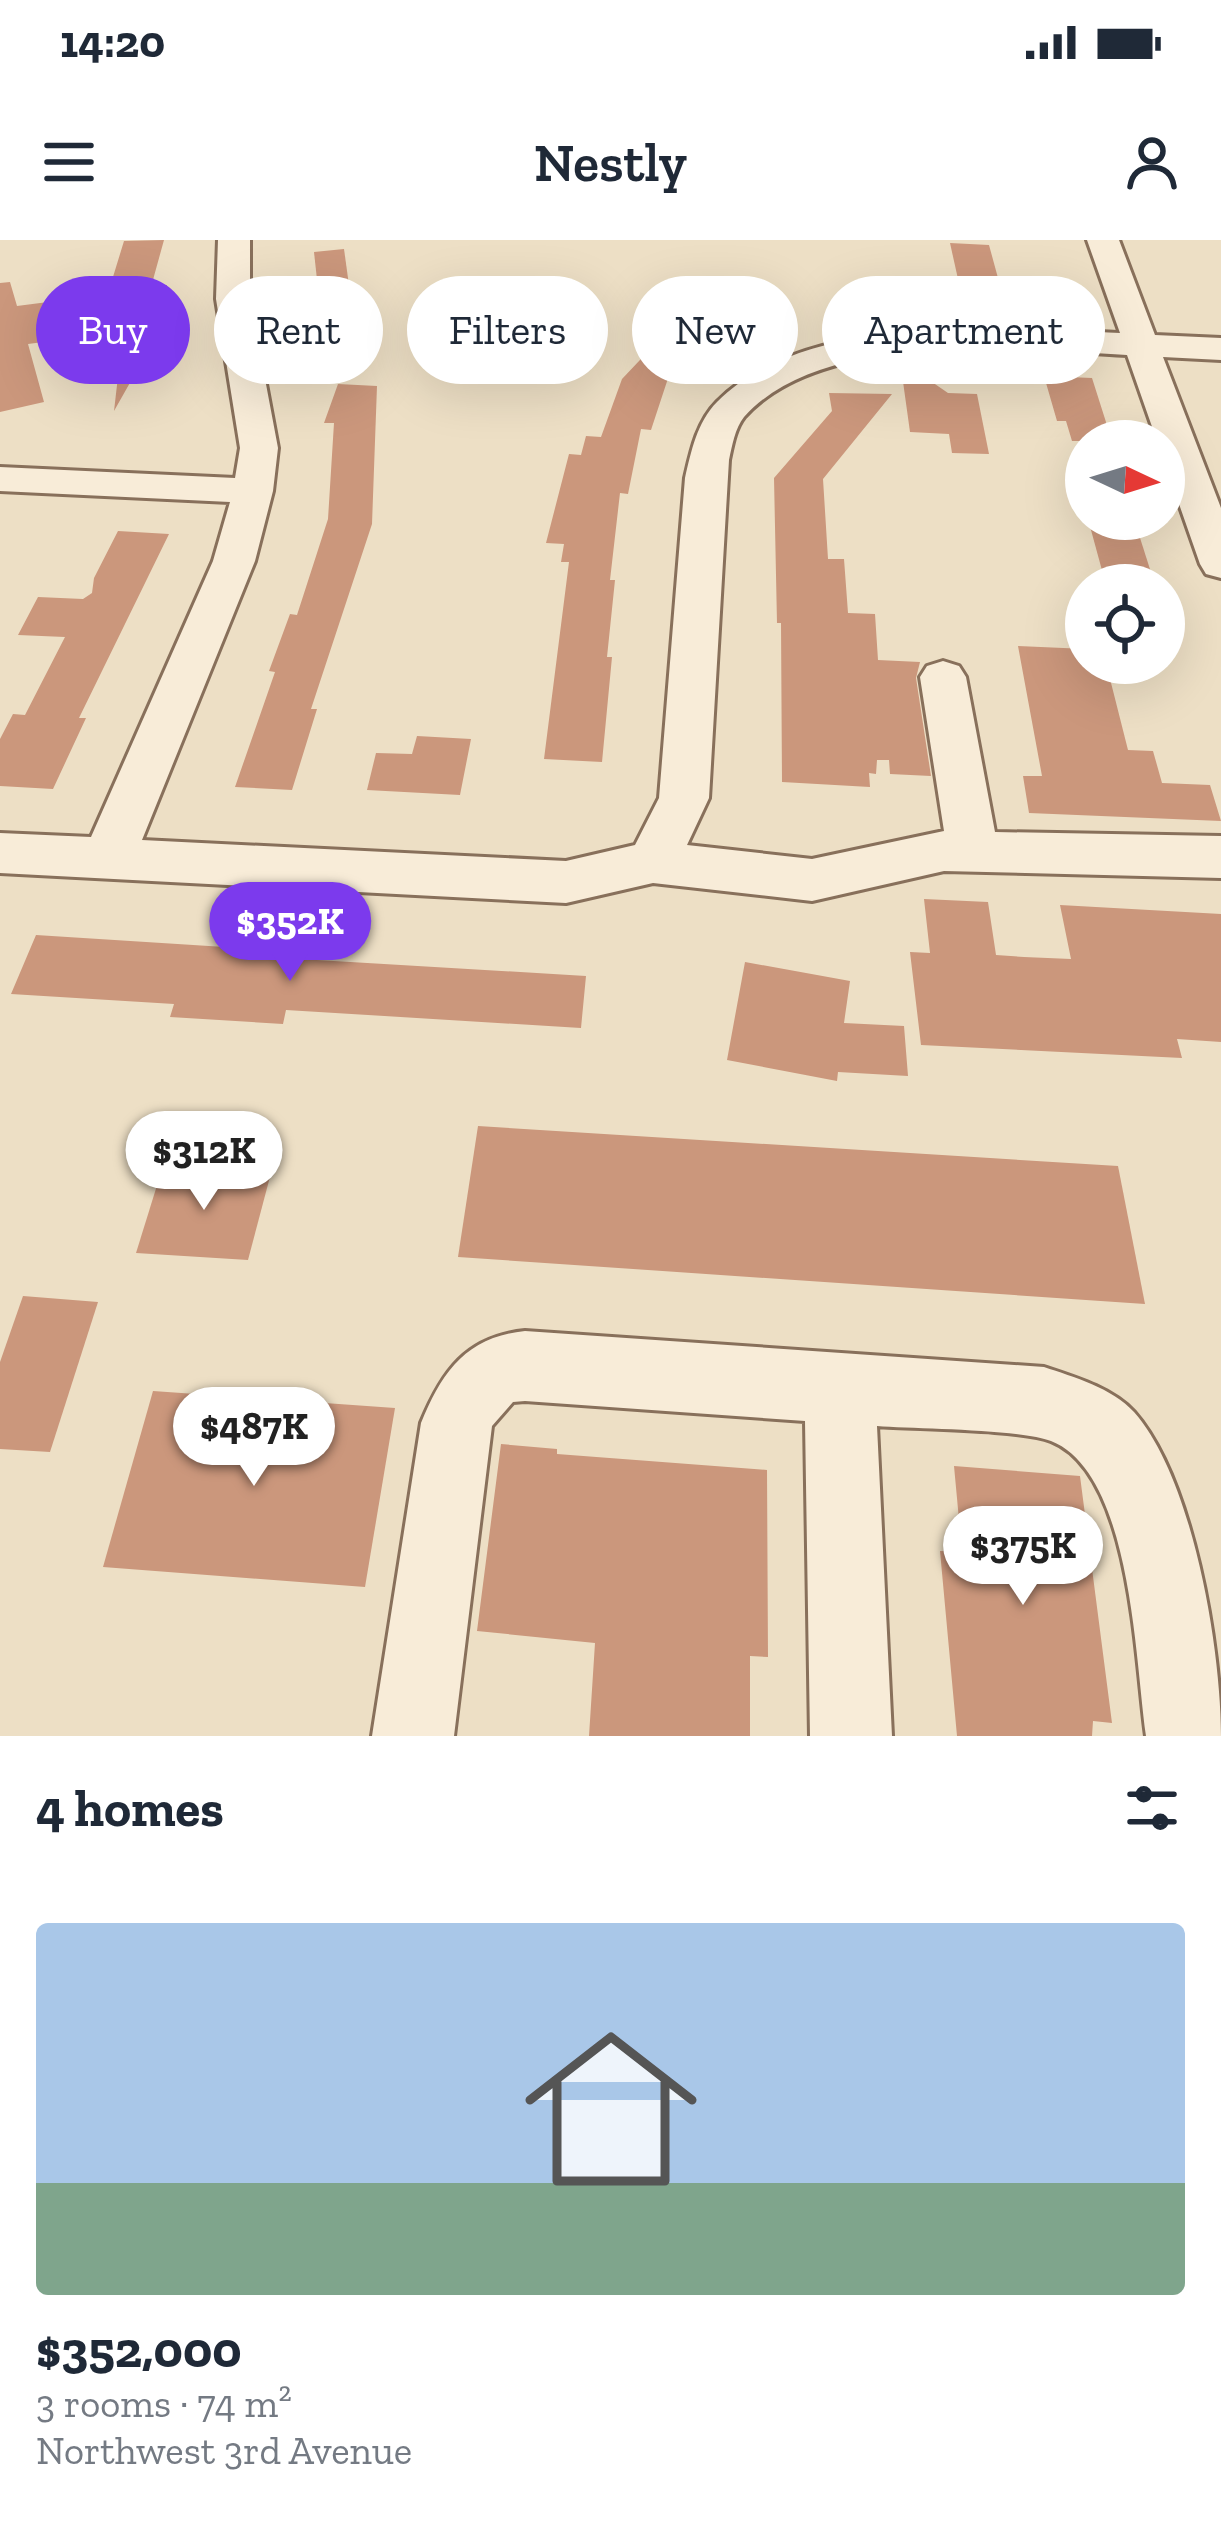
<!DOCTYPE html>
<html lang="en">
<head>
<meta charset="utf-8">
<style>
  :root { --surface:#fff; --page:#f6f6f7; --text:#1f2937; --muted:#747a83; --line:#e0e1e3; --accent:#7c3aed }
  body { margin:0; font-family:"Zilla Slab",serif; background:var(--page); color:var(--text); height:100vh; display:flex; flex-direction:column; font-size:45px; white-space:nowrap }
  * { box-sizing:border-box; margin:0 }
  p { font-size:39px; color:var(--muted) }
  .icon { flex:none; width:66px; height:66px; fill:none; stroke:currentColor; stroke-width:2; stroke-linecap:round; stroke-linejoin:round }
  .map { position:relative; height:1496px; overflow:hidden }
  .panel { display:flex; flex-direction:column; background:var(--surface); flex:1 }
  .panel>* { flex:none }
  .guide { position:absolute; left:36px; top:36px; width:1149px; height:108px; display:flex; gap:24px }
  .needle { width:78px; rotate:94deg }
  .buttons { position:absolute; left:1065px; top:180px; display:grid; gap:24px }
  .buttons a { display:grid; place-items:center; width:120px; height:120px; border-radius:50%; background:var(--surface); box-shadow:0 12px 48px #0002; font-size:60px }
  .price { position:absolute; translate:-50% -102px; padding:0 27px; border-radius:42px; background:#fff; color:#222; font-size:39px; line-height:78px; filter:drop-shadow(0 3px 6px #0008) }
  .price::after { content:''; position:absolute; left:50%; top:72px; width:36px; height:27px; margin-left:-18px; background:inherit; clip-path:polygon(0 0,100% 0,50% 100%) }
  .price.active { background:var(--accent); color:#fff }
  ul { padding:0; list-style:none }
  li { display:grid; align-content:center; gap:24px; height:636px; padding:0 36px }
  li+li { border-top:3px solid var(--line) }
  li span { display:grid; place-items:center; height:372px; border-radius:12px; color:#555 }
  li>.icon { margin-inline-start:auto }
  span .icon { width:216px; height:216px; fill:#fffc; stroke-width:1 }
  li b { font-size:51px }
  h2 { display:flex; justify-content:space-between; align-items:center; height:144px; padding:0 36px; font-size:51px }
  .pill { padding:0 42px; border-radius:54px; background:var(--surface); box-shadow:0 12px 48px #0002; font-size:42px; line-height:108px }
  .pill.active { background:var(--accent); color:#fff }
  .status { display:flex; justify-content:space-between; align-items:center; height:84px; padding:0 60px; background:var(--surface); direction:ltr }
  .status svg { height:33px; fill:currentColor }
  header { display:flex; justify-content:space-between; align-items:center; height:156px; padding:0 36px; background:var(--surface); font-size:54px; font-weight:600 }
  .map>svg:first-child { display:block }
  .building { fill:#cb977c }
  .lines { fill:none; stroke-linecap:round; stroke-linejoin:round }
  .minor-casing { stroke:#88705b; stroke-width:6 }
  .minor { fill:#f8ecd8; fill-rule:evenodd }
</style>
</head>
<body>
<div class="status"><b>14:20</b><svg viewBox="0 0 49 12"><path d="M0 12V9h3v3zM5 12V6h3v6zM10 12V3h3v9zM15 12V0h3v12zM26 1h20v11H26zM47 4h2v5h-2z"/></svg></div>
<header><svg class="icon" aria-label="menu" viewBox="0 0 24 24"><path d="M4 6h16M4 12h16M4 18h16"/></svg>Nestly<svg class="icon" aria-label="person" viewBox="0 0 24 24"><circle cx="12" cy="8" r="4"/><path d="M4 21q1-7 8-7t8 7"/></svg></header>
<div class="map">
<svg width="1221" height="1496" viewBox="0 0 1221 1496">
  <rect width="100%" height="100%" fill="#eddfc5"/>
  <g class="building">
    <polygon points="164,0 151,47 167,45 162,107 153,102 114,171 128,50 109,50 124,1"/>
    <polygon points="950,3 989,5 1001,49 960,48"/>
    <polygon points="344,9 359,118 326,122 314,12"/>
    <polygon points="10,42 17,66 48,62 51,101 28,104 44,162 0,172 0,43"/>
    <polygon points="772,48 710,120 677,111 651,190 641,189 628,254 620,253 610,340 615,340 607,417 612,417 602,522 544,519 569,322 561,322 564,304 546,303 569,214 581,215 586,196 601,197 622,139 691,66 683,93"/>
    <polygon points="900,120 948,153 977,154 989,214 952,213 949,194 910,192"/>
    <polygon points="1044,136 1092,138 1112,201 1072,201 1066,181 1057,181"/>
    <polygon points="338,144 377,146 372,284 311,469 317,469 292,550 235,547 275,432 269,431 290,374 297,375 328,279 334,183 324,183"/>
    <polygon points="829,153 892,154 823,239 828,319 844,319 848,373 875,374 878,420 920,422 916,438 931,536 890,534 889,520 877,520 876,534 869,533 870,547 782,542 781,383 777,383 774,238 832,171"/>
    <polygon points="1088,279 1134,279 1155,345 1106,345"/>
    <polygon points="118,291 169,294 79,478 86,478 53,549 0,546 0,499 13,474 25,475 65,397 18,395 38,357 83,359 92,353 94,338"/>
    <polygon points="1018,406 1086,409 1086,423 1106,423 1128,510 1153,511 1162,543 1210,545 1221,581 1029,573 1023,536 1042,536"/>
    <polygon points="417,496 471,499 460,555 367,550 376,513 412,514"/>
    <polygon points="924,659 988,662 996,715 1024,717 1071,719 1060,665 1221,674 1221,802 1177,799 1182,818 921,805 910,712 930,713"/>
    <polygon points="36,695 302,712 300,719 586,736 581,788 286,770 283,784 170,777 174,764 11,754"/>
    <polygon points="745,722 850,741 844,783 904,786 908,836 838,832 837,841 727,820"/>
    <polygon points="478,886 1118,926 1145,1064 458,1017"/>
    <polygon points="163,926 271,933 248,1020 136,1013"/>
    <polygon points="23,1056 98,1062 50,1212 0,1209 0,1122"/>
    <polygon points="153,1151 395,1168 365,1347 103,1327"/>
    <polygon points="501,1204 557,1209 557,1214 767,1230 768,1417 750,1416 750,1496 589,1496 595,1403 477,1391"/>
    <polygon points="954,1226 1080,1236 1112,1483 1093,1481 1092,1496 957,1496 940,1311 962,1312"/>
  </g>
  <g class="lines">
    <g class="minor-casing">
      <g id="minor">
        <path d="M 218,0 L 250,0 L 250,59 L 278,208 L 273,251 L 255,321 L 142,600 L 566,621 L 635,605 L 659,558 L 685,238 C 691,212 697,182 717,162 C 806,72 1003,87 1120,93 L 1087,0 L 1119,0 L 1155,95 L 1221,98 L 1221,120 L 1163,117 L 1221,268 L 1221,338 L 1206,334 L 1200,324 L 1164,221 L 1164,201 L 1157,201 L 1127,115 C 1021,109 822,89 744,177 C 735,188 732,206 729,220 L 709,558 L 687,605 L 812,619 L 944,591 L 920,437 L 927,426 L 943,421 L 959,426 L 966,437 L 995,592 L 1221,596 L 1221,638 L 944,631 L 812,661 L 653,643 L 566,663 L 0,633 L 0,593 L 91,597 L 213,321 L 230,262 L 0,251 L 0,227 L 235,238 L 240,208 L 216,59 Z"/>
        <path d="M 525,1091 L 1044,1127 C 1074,1137 1112,1148 1134,1172 C 1193,1239 1221,1408 1221,1496 L 1146,1496 C 1135,1420 1132,1233 1051,1201 C 1020,1189 916,1189 877,1186 L 892,1496 L 810,1496 L 805,1181 L 525,1161 L 513,1162 L 492,1186 L 454,1496 L 372,1496 L 421,1183 C 442,1132 466,1097 525,1091 Z"/>
      </g>
    </g>
    <use href="#minor" class="minor"/>
  </g>
</svg>
<div class="buttons">
<a><svg class="needle" viewBox="-14 -14 28 28"><path d="M0-13l5 13h-10z" fill="#e53935"/><path d="M0 13l5-13h-10z" fill="#747a83"/></svg></a>
<a><svg class="icon" aria-label="locate" viewBox="0 0 24 24"><circle cx="12" cy="12" r="6"/><path d="M12 2v4M12 18v4M2 12h4M18 12h4"/></svg></a>
</div>
<b class="price active" style="left:290px;top:744px">$352K</b>
<b class="price" style="left:204px;top:973px">$312K</b>
<b class="price" style="left:254px;top:1249px">$487K</b>
<b class="price" style="left:1023px;top:1368px">$375K</b>
<div class="guide">
<a class="pill active">Buy</a>
<a class="pill">Rent</a>
<a class="pill">Filters</a>
<a class="pill">New</a>
<a class="pill">Apartment</a>
</div>
</div>
<section class="panel">
<h2>4 homes<svg class="icon" aria-label="filters" viewBox="0 0 24 24"><path d="M4 7h16M4 17h16"/><circle cx="9" cy="7" r="2"/><circle cx="15" cy="17" r="2"/></svg></h2>
<ul>
<li><span style="background:linear-gradient(#a9c7e8 70%,#7fa58c 0)"><svg class="icon" aria-label="home" viewBox="0 0 24 24"><path d="M3 11l9-7 9 7M6 9v11h12V9"/></svg></span><div><b>$352,000</b><p>3 rooms · 74 m²</p><p>Northwest 3rd Avenue</p></div></li>
</ul>
</section>
</body>
</html>
